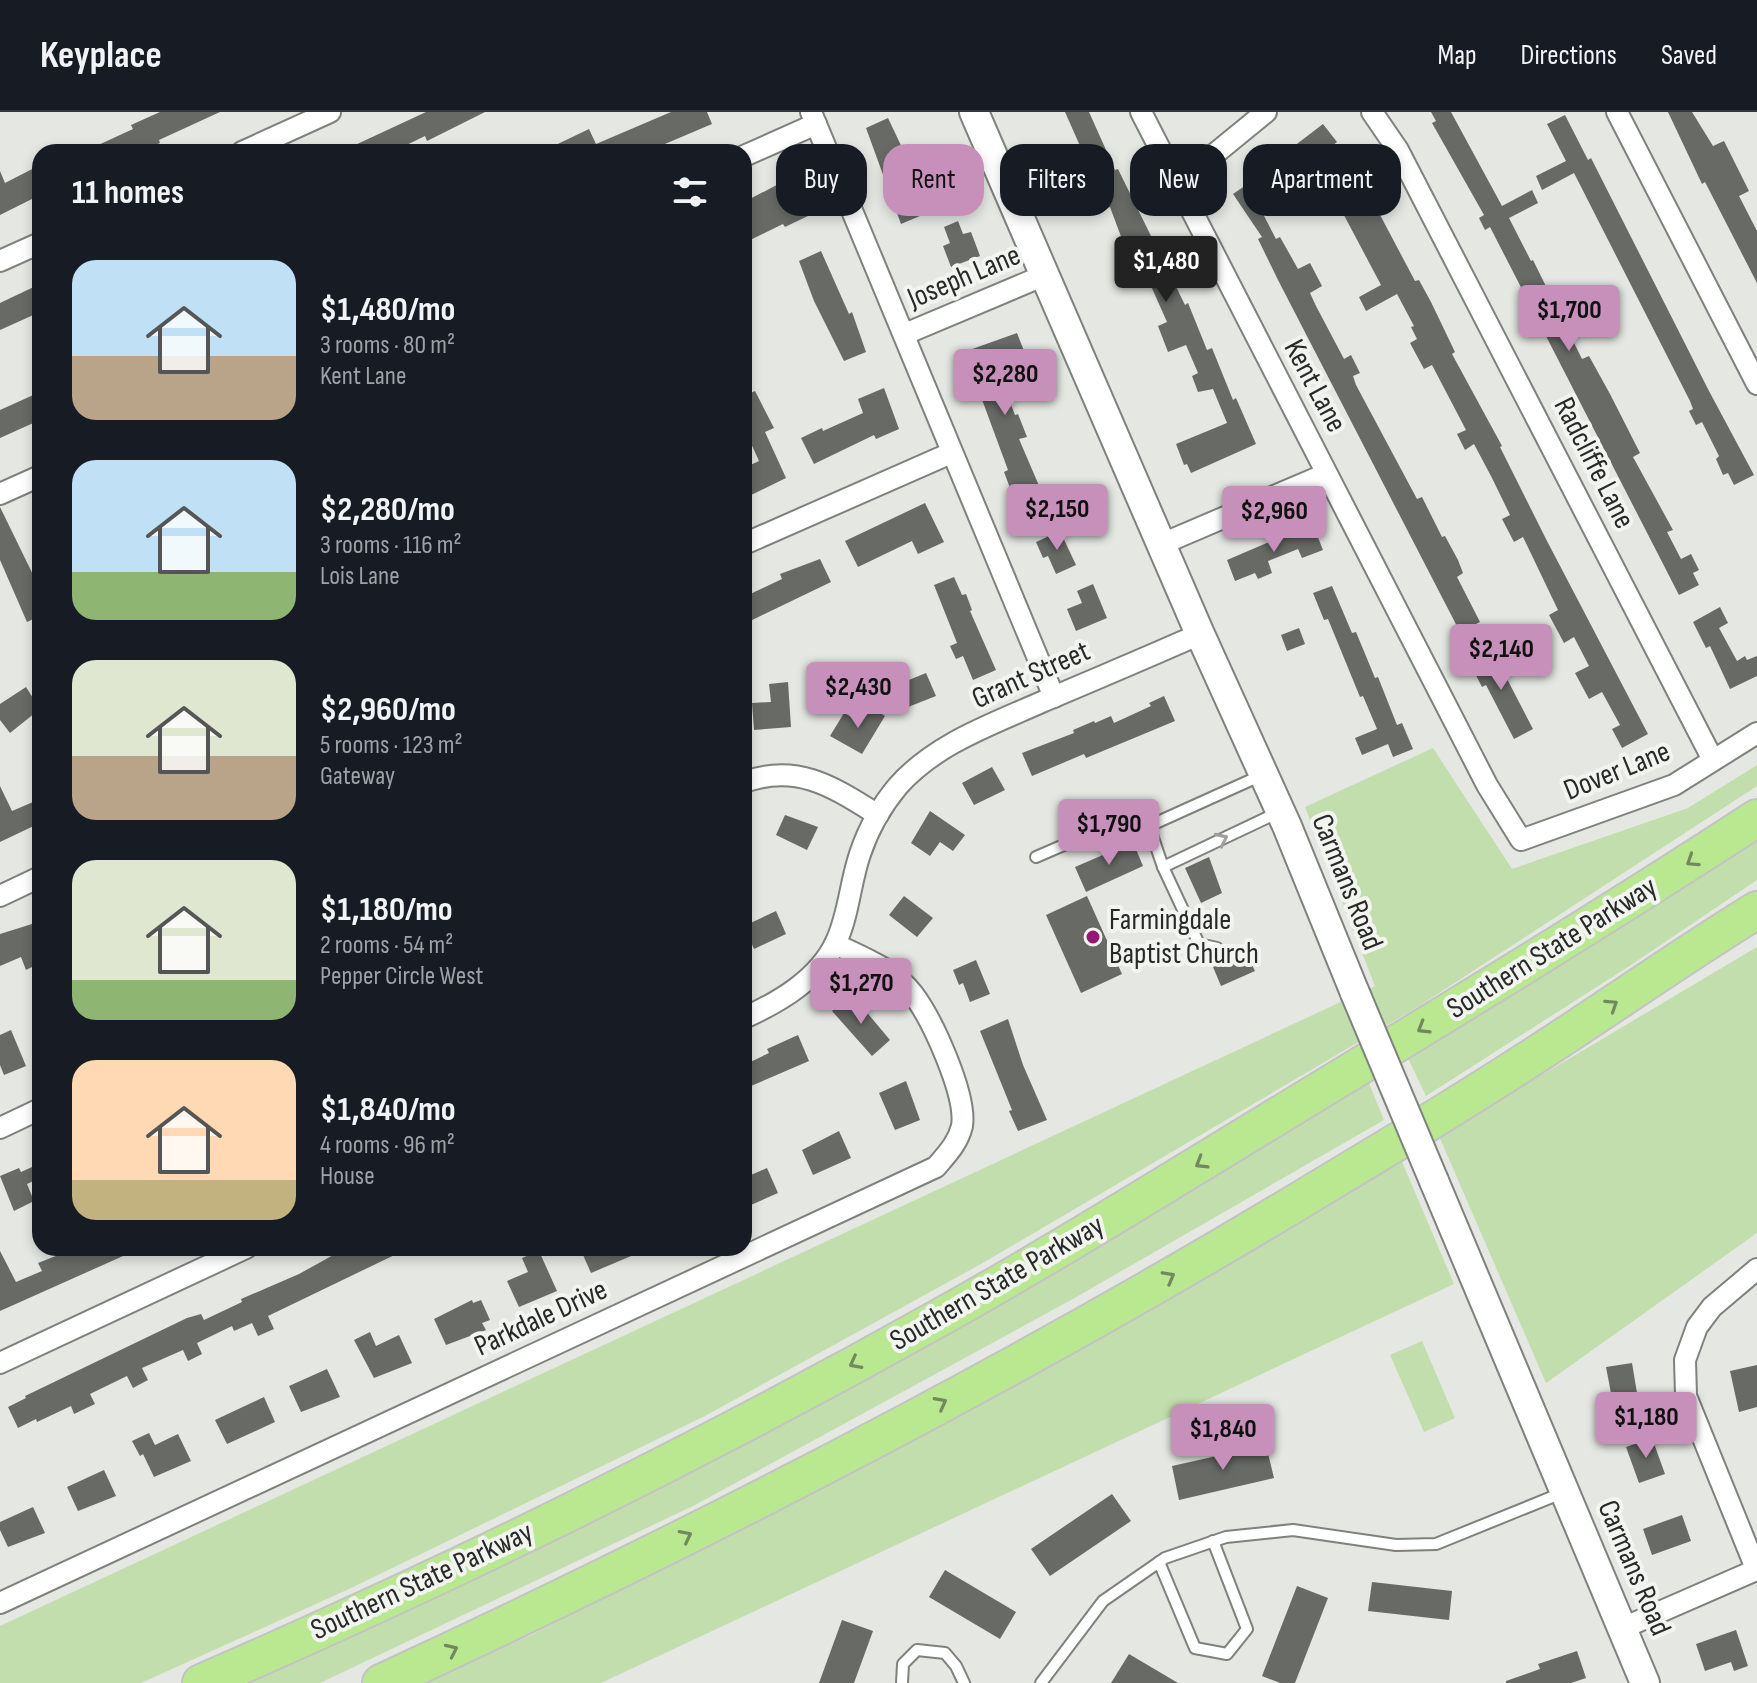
<!DOCTYPE html>
<html lang="en">
<head>
<meta charset="utf-8">
<style>
  :root { --surface:#171b24; --page:#20242c; --text:#f1f3f6; --muted:#9ea1a6; --line:#363941; --accent:#c790bb }
  body { margin:0; font-family:"Sofia Sans Condensed",sans-serif; background:var(--page); color:var(--text); height:100vh; display:flex; flex-direction:column; font-size:30px; white-space:nowrap }
  * { box-sizing:border-box; margin:0 }
  p { font-size:26px; color:var(--muted) }
  .icon { flex:none; width:44px; height:44px; fill:none; stroke:currentColor; stroke-width:2; stroke-linecap:round; stroke-linejoin:round }
  .map { position:relative; flex:1; overflow:hidden }
  .panel { position:absolute; left:32px; top:32px; width:720px; height:1112px; display:flex; flex-direction:column; background:var(--surface); border-radius:24px; box-shadow:0 4px 12px #0003 }
  .panel>* { flex:none }
  .hud { position:absolute; left:776px; top:32px; width:760px; height:72px; display:flex; gap:16px }
  .price { position:absolute; translate:-50% -68px; padding:0 18px; border-radius:8px; background:var(--accent); color:#111; font-size:26px; line-height:52px; filter:drop-shadow(0 2px 4px #0008) }
  .price::after { content:''; position:absolute; left:50%; top:48px; width:24px; height:18px; margin-left:-12px; background:inherit; clip-path:polygon(0 0,100% 0,50% 100%) }
  .price.current { background:#222; color:#fff }
  ul { padding:0; list-style:none }
  li { display:flex; align-items:center; gap:24px; height:200px; padding:0 40px }
  li span { display:grid; place-items:center; flex:none; width:224px; height:160px; border-radius:24px; color:#555 }
  li>.icon { margin-inline-start:auto }
  span .icon { width:96px; height:96px; fill:#fffc; stroke-width:1 }
  li b { font-size:34px }
  h2 { display:flex; justify-content:space-between; align-items:center; height:96px; padding:0 40px; font-size:34px }
  .chip { padding:0 28px; border-radius:24px; background:var(--surface); box-shadow:0 4px 12px #0003; font-size:28px; line-height:72px }
  .chip.current { background:var(--accent); color:#111 }
  header { display:flex; align-items:center; gap:48px; box-sizing:border-box; height:112px; padding:0 40px; background:var(--surface); border-bottom:2px solid var(--line) }
  header strong { font-size:38px }
  nav { display:flex; gap:44px; margin-inline-start:auto; font-size:28px }
  .map>svg:first-child { display:block }
  .green { fill:#c3dead }
  .building { fill:#676a65 }
  .lines { fill:none; stroke-linecap:round; stroke-linejoin:round }
  .lane-casing { stroke:#7e817c; stroke-width:14 }
  .street-casing { stroke:#7e817c; stroke-width:24 }
  .secondary-casing { stroke:#7e817c; stroke-width:32 }
  .highway-casing { stroke:#c3c3c3; stroke-width:40 }
  .lane { stroke:#fff; stroke-width:10 }
  .street { stroke:#fff; stroke-width:20 }
  .secondary { stroke:#fff; stroke-width:28 }
  .highway { stroke:#b9e891; stroke-width:36 }
  .secondary-bridge-casing { stroke:#7e817c; stroke-width:32; stroke-linecap:butt }
  .secondary-bridge { stroke:#fff; stroke-width:28 }
  .oneway { stroke:#9f9f9e }
  .oneway2 { stroke:#71895c }
  .poi-dot { fill:#941873; stroke:#f1f4ef; stroke-width:3 }
  .labels { text-anchor:middle; dominant-baseline:central; stroke-width:8; stroke-linejoin:round; paint-order:stroke }
  .street-label { font-size:30px; fill:#292a28; stroke:#f1f4ef }
  .poi-label { font-size:30px; fill:#292a28; stroke:#f1f4ef; text-anchor:start }
</style>
</head>
<body>
<header>
<strong>Keyplace</strong>
<nav><a>Map</a><a>Directions</a><a>Saved</a></nav>
</header>
<div class="map">
<svg width="1757" height="1571" viewBox="0 0 1757 1571">
  <rect width="100%" height="100%" fill="#e4e7e2"/>
  <g class="green">
    <polygon points="1433,636 1512,757 1688,696 1757,653 1757,674 1413,898 981,1152 705,1304 349,1477 141,1571 0,1571 0,1514 1375,874 1305,695"/>
    <polygon points="1757,729 1757,768 1631,853 1426,984 1406,942 1508,883"/>
    <polygon points="1757,835 1757,1121 1546,1271 1439,1024"/>
    <polygon points="1366,964 1384,1008 1071,1188 695,1393 320,1571 225,1571"/>
    <polygon points="1400,1045 1454,1172 601,1571 421,1571 533,1522 753,1410"/>
    <polygon points="1422,1229 1455,1306 1424,1320 1390,1243"/>
  </g>
  <g class="building">
    <polygon points="160,0 220,0 159,28 160,31 139,40 83,40 133,17 131,13"/>
    <polygon points="426,0 485,0 427,29 425,24 392,40 340,40"/>
    <polygon points="671,0 707,0 712,12 646,40 541,40 589,17 596,32"/>
    <polygon points="1065,0 1089,0 1115,58 1118,57 1185,193 1188,191 1207,238 1212,236 1233,288 1236,286 1256,332 1191,361 1187,352 1184,353 1176,332 1227,311 1213,277 1198,280 1192,264 1198,261 1186,233 1168,240 1158,214 1167,210 1139,147 1137,148 1131,135 1126,138 1110,95 1102,99 1094,82 1100,79"/>
    <polygon points="1431,0 1451,0 1502,94 1532,78 1538,91 1509,106 1531,149 1533,148 1582,247 1589,244 1610,282 1640,341 1633,345 1673,418 1667,420 1681,447 1691,442 1699,458 1693,461 1699,473 1679,483 1490,115 1485,118 1479,106 1484,103 1432,11 1436,9"/>
    <polygon points="1668,0 1692,0 1713,34 1724,29 1749,79 1739,84 1757,119 1757,171 1705,70 1702,72"/>
    <polygon points="1565,3 1588,48 1591,46 1709,279 1754,363 1734,373 1728,361 1723,363 1716,347 1719,344 1702,310 1696,313 1689,299 1693,297 1690,289 1574,61 1542,78 1536,64 1566,49 1547,12"/>
    <polygon points="888,6 906,44 902,46 927,101 901,112 866,16"/>
    <polygon points="1323,12 1337,30 1303,56 1300,53 1279,72 1271,63 1292,42 1289,38"/>
    <polygon points="40,53 40,83 0,103 0,59 5,71"/>
    <polygon points="1265,60 1275,74 1267,79 1270,82 1258,91 1262,100 1276,127 1280,125 1298,157 1310,151 1322,174 1310,181 1316,194 1344,247 1351,243 1360,261 1353,264 1356,273 1417,387 1422,385 1442,425 1445,424 1458,448 1463,461 1457,465 1480,510 1460,520 1278,168 1258,127 1262,125 1233,82"/>
    <polygon points="792,65 810,103 785,115 783,112 744,131 744,90"/>
    <polygon points="1361,67 1415,169 1419,168 1431,190 1455,240 1452,242 1502,334 1500,335 1547,429 1648,622 1622,636 1612,617 1620,613 1602,580 1589,587 1575,561 1589,554 1574,525 1564,531 1549,503 1558,498 1523,425 1514,430 1502,407 1510,403 1492,366 1474,332 1465,338 1457,322 1466,318 1432,253 1424,257 1410,231 1417,227 1411,215 1414,214 1397,182 1366,199 1359,185 1381,173 1337,90 1350,83 1345,75"/>
    <polygon points="958,109 963,122 971,120 980,144 951,155 943,134 950,131 944,115"/>
    <polygon points="821,139 849,202 852,200 866,240 844,249 814,189 799,149"/>
    <polygon points="40,172 40,200 0,218 0,191"/>
    <polygon points="1017,221 1026,244 987,260 999,288 1008,285 1015,303 1018,302 1027,325 1019,327 1046,390 1019,400 1004,360 1008,358 977,274 975,275 961,241"/>
    <polygon points="884,276 899,317 876,327 874,323 814,352 801,326 822,316 823,319 863,301 858,287"/>
    <polygon points="755,279 774,316 765,320 786,366 749,384 744,373 744,356 759,349 744,316 744,284"/>
    <polygon points="40,280 40,308 0,326 0,298"/>
    <polygon points="925,391 944,430 918,442 912,429 858,455 845,429"/>
    <polygon points="0,395 40,477 40,504 27,510 0,448"/>
    <polygon points="1304,415 1307,422 1315,418 1323,438 1302,446 1298,437 1268,449 1272,461 1258,467 1255,461 1235,469 1227,448"/>
    <polygon points="1060,419 1076,453 1056,462 1048,444 1043,446 1036,430"/>
    <polygon points="820,447 831,470 744,512 744,485 782,467 780,462"/>
    <polygon points="954,465 962,483 966,482 972,498 970,499 996,558 973,568 963,544 956,547 950,534 957,531 934,473"/>
    <polygon points="1093,472 1107,506 1076,519 1067,497 1082,491 1077,479"/>
    <polygon points="1332,474 1352,521 1356,520 1375,566 1378,565 1397,613 1402,611 1413,637 1393,645 1388,632 1362,643 1355,626 1377,617 1363,584 1360,585 1328,507 1324,508 1313,481"/>
    <polygon points="1720,495 1728,511 1719,516 1737,549 1745,544 1747,548 1757,544 1757,564 1730,577 1710,534 1706,536 1693,510"/>
    <polygon points="1299,516 1305,532 1287,539 1281,523"/>
    <polygon points="1491,536 1533,617 1514,627 1486,573 1482,575 1468,548"/>
    <polygon points="926,561 936,584 903,597 894,574"/>
    <polygon points="788,570 791,615 754,618 752,591 771,590 769,572"/>
    <polygon points="26,575 40,597 10,621 0,608 0,592"/>
    <polygon points="1164,584 1175,609 1086,646 1084,642 1032,664 1022,641 1074,621 1073,618 1094,609 1095,611 1111,604 1114,611 1151,594 1149,591"/>
    <polygon points="869,594 885,604 862,642 830,624 844,601 860,610"/>
    <polygon points="992,655 1005,678 974,693 962,671"/>
    <polygon points="0,674 12,699 40,687 40,711 0,730"/>
    <polygon points="930,699 965,723 953,739 940,730 930,744 911,731"/>
    <polygon points="785,703 818,715 807,738 776,723"/>
    <polygon points="1133,730 1143,754 1086,780 1075,755"/>
    <polygon points="1209,745 1222,781 1201,791 1185,756"/>
    <polygon points="904,784 933,806 917,825 889,803"/>
    <polygon points="1087,784 1122,862 1081,881 1046,803"/>
    <polygon points="776,799 786,822 754,837 744,814"/>
    <polygon points="32,812 40,829 40,851 26,858 21,845 0,854 0,822"/>
    <polygon points="1246,840 1255,859 1221,874 1213,855"/>
    <polygon points="976,848 990,882 970,890 963,871 959,873 953,858"/>
    <polygon points="848,884 861,899 864,897 890,928 872,944 832,899"/>
    <polygon points="1008,907 1023,953 1047,1008 1018,1019 1009,999 1012,998 980,919"/>
    <polygon points="11,918 26,954 4,963 0,953 0,923"/>
    <polygon points="798,923 809,949 744,977 744,953 769,941 767,937"/>
    <polygon points="906,969 920,1008 895,1018 879,981"/>
    <polygon points="839,1019 851,1046 813,1063 802,1038"/>
    <polygon points="32,1055 38,1067 27,1072 34,1089 14,1099 0,1064 19,1056 21,1060"/>
    <polygon points="767,1056 778,1081 744,1096 744,1066"/>
    <polygon points="76,1136 141,1136 0,1199 0,1139 16,1170 42,1159 38,1151"/>
    <polygon points="346,1136 409,1136 268,1204 274,1217 258,1224 252,1211 234,1219 232,1214 197,1231 202,1242 188,1249 183,1238 142,1256 148,1268 133,1276 127,1264 90,1282 95,1292 74,1302 71,1294 37,1310 36,1307 18,1316 8,1295 26,1286 25,1284 187,1206 201,1202 204,1208 242,1190 241,1187 299,1162"/>
    <polygon points="580,1136 650,1136 591,1161"/>
    <polygon points="539,1139 557,1179 519,1195 507,1169 528,1160 522,1146"/>
    <polygon points="472,1188 473,1191 481,1188 490,1208 482,1211 486,1218 446,1233 434,1207"/>
    <polygon points="370,1220 376,1234 399,1223 412,1251 374,1266 354,1228"/>
    <polygon points="1632,1251 1639,1293 1614,1297 1606,1255"/>
    <polygon points="1757,1253 1757,1295 1739,1300 1730,1259"/>
    <polygon points="327,1257 340,1285 301,1300 289,1274"/>
    <polygon points="264,1285 275,1310 227,1332 215,1308"/>
    <polygon points="149,1321 155,1333 178,1322 191,1349 154,1365 143,1342 140,1344 132,1329"/>
    <polygon points="1652,1326 1665,1362 1639,1371 1626,1335"/>
    <polygon points="1266,1333 1274,1366 1179,1388 1172,1354"/>
    <polygon points="104,1358 116,1384 78,1399 67,1375"/>
    <polygon points="1112,1382 1131,1409 1050,1464 1031,1437"/>
    <polygon points="33,1395 45,1421 8,1435 0,1418 0,1410"/>
    <polygon points="1682,1403 1691,1429 1652,1443 1643,1417"/>
    <polygon points="945,1458 1016,1500 1000,1527 929,1485"/>
    <polygon points="1372,1470 1452,1479 1449,1508 1368,1499"/>
    <polygon points="1297,1474 1328,1486 1295,1571 1280,1571 1262,1564"/>
    <polygon points="842,1508 873,1519 854,1571 819,1571"/>
    <polygon points="1736,1518 1748,1554 1734,1559 1731,1550 1705,1559 1696,1532"/>
    <polygon points="1577,1539 1586,1566 1571,1571 1506,1571 1506,1569 1540,1557 1538,1552"/>
    <polygon points="1129,1542 1178,1571 1111,1571"/>
  </g>
  <g class="lines">
    <g class="lane-casing">
      <g id="lane">
        <polyline points="1149,714 1262,663"/>
        <polyline points="1036,745 1131,704 1149,714 1163,755 1199,832 1217,836"/>
        <polyline points="1163,755 1277,701"/>
        <polyline points="1159,1450 1195,1536 1227,1542 1247,1517 1213,1429"/>
        <polyline points="902,1571 903,1552 917,1538 945,1541 956,1554 964,1571"/>
        <polyline points="1041,1571 1103,1489 1165,1446 1226,1425 1293,1418 1396,1433 1436,1432 1562,1381"/>
      </g>
    </g>
    <g class="street-casing">
      <g id="street">
        <polyline points="811,0 1054,585"/>
        <polyline points="1141,0 1487,673 1521,728 1674,673 1757,621"/>
        <polyline points="1372,0 1398,38 1713,648"/>
        <polyline points="1617,0 1757,272"/>
        <polyline points="242,40 330,0"/>
        <polyline points="744,44 816,12"/>
        <polyline points="1178,72 1266,0"/>
        <polyline points="0,149 40,131"/>
        <polyline points="905,222 1045,163"/>
        <polyline points="0,382 40,364"/>
        <polyline points="744,432 951,341"/>
        <polyline points="1162,432 1326,362"/>
        <path d="M 744,670 C 798,651 833,675 878,703"/>
        <polyline points="0,784 40,765"/>
        <path d="M 744,906 C 779,890 819,867 836,830 C 849,802 850,771 860,742 C 868,718 882,693 898,674 C 936,631 993,612 1044,589 C 1096,567 1148,545 1200,522"/>
        <polyline points="0,1016 40,997"/>
        <polyline points="1757,1157 1712,1195 1697,1215 1685,1248 1686,1284 1757,1459"/>
        <polyline points="0,1251 246,1136"/>
        <path d="M 0,1491 L 936,1055 C 947,1042 958,1031 962,1014 C 967,983 932,907 913,882 C 894,857 862,845 835,832"/>
        <polyline points="1623,1516 1756,1458"/>
      </g>
    </g>
    <g class="secondary-casing">
      <g id="secondary">
        <polyline points="974,0 1200,522 1287,714 1355,881"/>
        <polyline points="1434,1069 1645,1571"/>
      </g>
    </g>
    <g class="highway-casing">
      <g id="highway">
        <path d="M 201,1571 C 452,1462 700,1340 939,1206 C 1057,1140 1171,1069 1286,999 C 1444,903 1602,807 1757,706"/>
        <path d="M 381,1571 C 703,1422 1019,1259 1322,1075 C 1399,1029 1476,982 1551,933 C 1620,888 1687,841 1757,798"/>
      </g>
    </g>
    <use href="#lane" class="lane"/>
    <use href="#street" class="street"/>
    <use href="#secondary" class="secondary"/>
    <use href="#highway" class="highway"/>
    <g class="secondary-bridge-casing">
      <polyline id="secondary-bridge" points="1355,881 1434,1069"/>
    </g>
    <use href="#secondary-bridge" class="secondary-bridge"/>
  </g>
  <defs><path id="oneway-chevron" d="M-2-3.5L2.5 0L-2 3.5" fill="none" stroke-width="1.6" stroke-linecap="round" stroke-linejoin="round" transform="scale(2)"/></defs>
  <use class="oneway" href="#oneway-chevron" transform="translate(1222 727) rotate(-25)"/>
  <g class="oneway2">
    <use href="#oneway-chevron" transform="translate(1692 749) rotate(147)"/>
    <use href="#oneway-chevron" transform="translate(1612 893) rotate(-33)"/>
    <use href="#oneway-chevron" transform="translate(1423 916) rotate(149)"/>
    <use href="#oneway-chevron" transform="translate(1201 1051) rotate(149)"/>
    <use href="#oneway-chevron" transform="translate(1169 1165) rotate(-29)"/>
    <use href="#oneway-chevron" transform="translate(855 1251) rotate(152)"/>
    <use href="#oneway-chevron" transform="translate(941 1291) rotate(-28)"/>
    <use href="#oneway-chevron" transform="translate(686 1424) rotate(-27)"/>
    <use href="#oneway-chevron" transform="translate(452 1538) rotate(-25)"/>
  </g>
  <circle class="poi-dot" cx="1093" cy="825" r="8"/>
  <g class="labels">
    <g class="street-label">
      <text transform="translate(964 165) rotate(-23)">Joseph Lane</text>
      <text transform="translate(1315 274) rotate(62)">Kent Lane</text>
      <text transform="translate(1594 351) rotate(63)">Radcliffe Lane</text>
      <text transform="translate(1031 563) rotate(-24)">Grant Street</text>
      <text transform="translate(1617 659) rotate(-22)">Dover Lane</text>
      <text transform="translate(1347 770) rotate(68)">Carmans Road</text>
      <text transform="translate(1552 836) rotate(-32)">Southern State Parkway</text>
      <text transform="translate(997 1171) rotate(-30)">Southern State Parkway</text>
      <text transform="translate(541 1206) rotate(-25)">Parkdale Drive</text>
      <text transform="translate(1634 1456) rotate(67)">Carmans Road</text>
      <text transform="translate(422 1469) rotate(-25)">Southern State Parkway</text>
    </g>
    <g class="poi-label">
      <text x="1109" y="808">Farmingdale<tspan x="1109" dy="34">Baptist Church</tspan></text>
    </g>
  </g>
</svg>
<b class="price current" style="left:1166px;top:192px">$1,480</b>
<b class="price" style="left:1569px;top:241px">$1,700</b>
<b class="price" style="left:1005px;top:305px">$2,280</b>
<b class="price" style="left:1057px;top:440px">$2,150</b>
<b class="price" style="left:1274px;top:442px">$2,960</b>
<b class="price" style="left:1501px;top:580px">$2,140</b>
<b class="price" style="left:858px;top:618px">$2,430</b>
<b class="price" style="left:1109px;top:755px">$1,790</b>
<b class="price" style="left:861px;top:914px">$1,270</b>
<b class="price" style="left:1646px;top:1348px">$1,180</b>
<b class="price" style="left:1223px;top:1360px">$1,840</b>
<div class="hud">
<a class="chip">Buy</a>
<a class="chip current">Rent</a>
<a class="chip">Filters</a>
<a class="chip">New</a>
<a class="chip">Apartment</a>
</div>
<section class="panel">
<h2>11 homes<svg class="icon" aria-label="filters" viewBox="0 0 24 24"><path d="M4 7h16M4 17h16"/><circle cx="9" cy="7" r="2"/><circle cx="15" cy="17" r="2"/></svg></h2>
<ul>
<li><span style="background:linear-gradient(#bfe0f5 60%,#b9a48a 0)"><svg class="icon" aria-label="home" viewBox="0 0 24 24"><path d="M3 11l9-7 9 7M6 9v11h12V9"/></svg></span><div><b>$1,480/mo</b><p>3 rooms · 80 m²</p><p>Kent Lane</p></div></li>
<li><span style="background:linear-gradient(#bfe0f5 70%,#8fb573 0)"><svg class="icon" aria-label="home" viewBox="0 0 24 24"><path d="M3 11l9-7 9 7M6 9v11h12V9"/></svg></span><div><b>$2,280/mo</b><p>3 rooms · 116 m²</p><p>Lois Lane</p></div></li>
<li><span style="background:linear-gradient(#dfe7d0 60%,#b9a48a 0)"><svg class="icon" aria-label="home" viewBox="0 0 24 24"><path d="M3 11l9-7 9 7M6 9v11h12V9"/></svg></span><div><b>$2,960/mo</b><p>5 rooms · 123 m²</p><p>Gateway</p></div></li>
<li><span style="background:linear-gradient(#dfe7d0 75%,#8fb573 0)"><svg class="icon" aria-label="home" viewBox="0 0 24 24"><path d="M3 11l9-7 9 7M6 9v11h12V9"/></svg></span><div><b>$1,180/mo</b><p>2 rooms · 54 m²</p><p>Pepper Circle West</p></div></li>
<li><span style="background:linear-gradient(#ffd9b3 75%,#c2b280 0)"><svg class="icon" aria-label="home" viewBox="0 0 24 24"><path d="M3 11l9-7 9 7M6 9v11h12V9"/></svg></span><div><b>$1,840/mo</b><p>4 rooms · 96 m²</p><p>House</p></div></li>
</ul>
</section>
</div>
</body>
</html>
